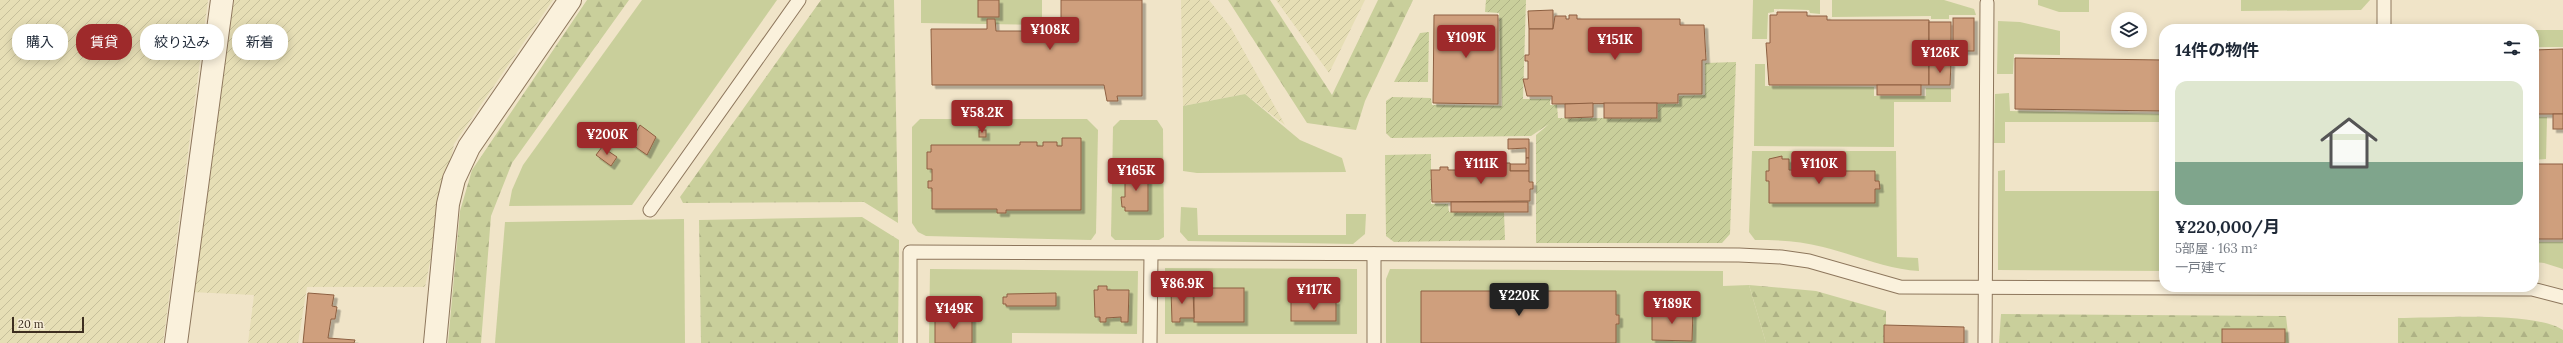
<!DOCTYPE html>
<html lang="ja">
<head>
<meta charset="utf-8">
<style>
  :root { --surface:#fff; --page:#f6f6f7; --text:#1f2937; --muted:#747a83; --line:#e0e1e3; --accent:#9e2a2b }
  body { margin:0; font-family:Lora,"Noto Sans JP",serif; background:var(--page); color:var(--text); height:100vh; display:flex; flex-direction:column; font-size:15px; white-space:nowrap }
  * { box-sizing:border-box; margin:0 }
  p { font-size:13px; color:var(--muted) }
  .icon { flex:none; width:22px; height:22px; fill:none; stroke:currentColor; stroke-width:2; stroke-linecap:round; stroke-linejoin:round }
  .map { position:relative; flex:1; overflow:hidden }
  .details { position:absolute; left:2159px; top:24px; width:380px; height:268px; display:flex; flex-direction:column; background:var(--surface); border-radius:16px; box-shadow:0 2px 10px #0003 }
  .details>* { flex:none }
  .guide { position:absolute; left:12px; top:24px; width:380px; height:36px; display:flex; gap:8px }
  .fabs { position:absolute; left:2111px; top:12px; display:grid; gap:8px }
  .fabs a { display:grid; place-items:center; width:36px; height:36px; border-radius:50%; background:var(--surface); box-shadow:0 2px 10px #0003; font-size:20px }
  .scale { position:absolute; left:12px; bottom:10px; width:72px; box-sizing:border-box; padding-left:4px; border:2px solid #3d2e20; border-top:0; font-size:11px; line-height:14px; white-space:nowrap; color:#3d2e20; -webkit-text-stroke:3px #f7eed8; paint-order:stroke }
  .price { position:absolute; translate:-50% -34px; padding:0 9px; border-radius:4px; background:var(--accent); color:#fff; font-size:13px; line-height:26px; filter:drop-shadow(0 1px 2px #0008) }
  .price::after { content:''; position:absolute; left:50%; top:24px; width:12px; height:9px; margin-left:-6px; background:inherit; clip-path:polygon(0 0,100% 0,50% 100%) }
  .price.active { background:#222; color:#fff }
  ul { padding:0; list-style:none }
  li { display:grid; align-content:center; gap:8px; height:212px; padding:0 16px }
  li+li { border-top:1px solid var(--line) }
  li span { display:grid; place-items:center; height:124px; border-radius:12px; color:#555 }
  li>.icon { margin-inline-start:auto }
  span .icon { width:72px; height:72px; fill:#fffc; stroke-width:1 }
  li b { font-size:17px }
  h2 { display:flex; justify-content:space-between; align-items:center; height:48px; padding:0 16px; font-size:17px }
  .tag { padding:0 14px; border-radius:16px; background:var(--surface); box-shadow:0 2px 10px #0003; font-size:14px; line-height:36px }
  .tag.active { background:var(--accent); color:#fff }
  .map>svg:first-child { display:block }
  .farmland { fill:url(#farmland-furrows) }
  .green { fill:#c9cf9b }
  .forest { fill:url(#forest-firs) }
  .garden { fill:url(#garden-furrows) }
  .building { fill:#cf9f7d; stroke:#8d5f41; filter:url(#shadow) }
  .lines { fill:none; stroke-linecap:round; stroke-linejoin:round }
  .lane-casing { stroke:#8d765c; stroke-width:15 }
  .street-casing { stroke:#8d765c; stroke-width:24 }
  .lane { stroke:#faf1dc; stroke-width:13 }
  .street { stroke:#faf1dc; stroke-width:22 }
</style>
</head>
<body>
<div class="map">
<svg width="2563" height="343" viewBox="0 0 2563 343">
  <defs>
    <pattern id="farmland-furrows" width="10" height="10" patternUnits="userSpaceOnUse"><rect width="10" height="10" fill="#e6deb5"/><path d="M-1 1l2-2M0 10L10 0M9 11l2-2" fill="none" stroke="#c6bf9b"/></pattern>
    <pattern id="forest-firs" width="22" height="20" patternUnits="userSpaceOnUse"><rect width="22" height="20" fill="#c9cf9b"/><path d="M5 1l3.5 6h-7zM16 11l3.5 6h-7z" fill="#aeb285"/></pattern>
    <pattern id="garden-furrows" width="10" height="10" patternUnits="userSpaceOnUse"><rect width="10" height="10" fill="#c9cf9b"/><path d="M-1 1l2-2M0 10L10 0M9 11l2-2" fill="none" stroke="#aeb285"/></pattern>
    <filter id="shadow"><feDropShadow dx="3.5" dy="3.5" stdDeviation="0" flood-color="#0004"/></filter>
  </defs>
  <rect width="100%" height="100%" fill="#f0e4c8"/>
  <g class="farmland">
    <polygon points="0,0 208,0 163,343 0,343"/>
    <polygon points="234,0 553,0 454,144 425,287 307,287 298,343 248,343 254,295 191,292"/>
    <polygon points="1181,0 1209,0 1231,28 1285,125 1245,94 1183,106"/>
    <polygon points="1276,0 1365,0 1329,73"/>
  </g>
  <g class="green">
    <polygon points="642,0 777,0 632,205 509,206 512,190 523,165"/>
    <polygon points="921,0 1042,0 1042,25 921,23"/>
    <polygon points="1753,0 1820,0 1820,14 1810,13 1809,10 1774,9 1774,12 1768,13 1767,39 1752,39"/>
    <polygon points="1832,0 1944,0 1974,9 1976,15 1949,15 1949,19 1931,19 1931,16 1832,17"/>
    <polygon points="2038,0 2089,0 2089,12 2059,12 2038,5"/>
    <polygon points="2241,0 2370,0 2361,10 2241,11"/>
    <polygon points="1998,21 2020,22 2060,31 2060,55 2014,54 2013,74 1997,74"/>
    <rect x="2534" y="30" width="29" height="17"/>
    <polygon points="1755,64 1765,64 1765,86 1874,87 1874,96 1926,96 1926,88 1951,88 1951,102 1894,102 1894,147 1754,146"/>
    <polygon points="2009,93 2010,111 2164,114 2164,122 2005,122 2005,143 1994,143 1995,94"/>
    <polygon points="1245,94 1300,140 1342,158 1346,172 1197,173 1183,171 1183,106"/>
    <polygon points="2534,117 2547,117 2546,159 2534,160"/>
    <polygon points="920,119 1087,119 1098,130 1096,233 1091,240 926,236 918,232 912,223 912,127"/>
    <polygon points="1120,120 1157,120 1163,129 1164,237 1159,240 1115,240 1111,236 1113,127"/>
    <path d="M 1752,151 L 1896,151 L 1897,257 L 1918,258 L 1919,271 C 1886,269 1855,255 1823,247 C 1800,241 1778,240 1755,240 L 1749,232 Z"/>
    <polygon points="2005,170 2005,191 2164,191 2164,271 1998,270 1998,171"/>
    <polygon points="1181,207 1197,208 1198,235 1346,235 1346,214 1366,214 1365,234 1353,244 1188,241 1180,232"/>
    <polygon points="684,219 685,343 495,343 505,222"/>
    <polygon points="2534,242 2563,242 2563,269 2544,263 2534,262"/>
    <polygon points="1165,268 1357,269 1357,334 1165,334"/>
    <polygon points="930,269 1138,271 1137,334 1012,333 1012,343 929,343"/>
    <polygon points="1390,269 1723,271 1723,286 1749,285 1766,343 1386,343 1386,279"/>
  </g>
  <g class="forest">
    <polygon points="587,0 629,0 512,163 491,216 481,343 448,343 460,211 472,170"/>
    <polygon points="821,0 894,0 898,223 864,202 683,203 680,197"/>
    <polygon points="1228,0 1270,0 1332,95 1378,0 1413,0 1365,101 1356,130 1307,123"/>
    <polygon points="862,217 899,240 898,343 701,343 699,220"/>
    <polygon points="1749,285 1816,291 1886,311 1886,343 1766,343"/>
    <polygon points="2001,314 2286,316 2289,343 1999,343"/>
    <path d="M 2398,318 C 2436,318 2534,311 2563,330 L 2563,343 L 2398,343 Z"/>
  </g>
  <g class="garden">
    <polygon points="1486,0 1526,0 1523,99 1550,99 1550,105 1557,105 1558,118 1658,118 1658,104 1679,104 1679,96 1705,95 1705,63 1736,62 1730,234 1722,243 1536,243 1536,135 1549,124 1531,136 1391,138 1386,133 1386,101 1392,97 1431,98 1432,105 1502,106 1499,13 1485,12"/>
    <polygon points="1429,32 1428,82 1394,82 1420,33"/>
    <polygon points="1431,154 1431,204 1448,204 1449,212 1504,212 1505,240 1394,242 1386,236 1385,155"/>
  </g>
  <g class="building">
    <rect x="978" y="0" width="21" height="17"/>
    <polygon points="1061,0 1142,0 1142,96 1117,96 1118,101 1107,101 1104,85 932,85 931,29 987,29 987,19 995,19 996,31 1061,31"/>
    <polygon points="1553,10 1553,29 1529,29 1528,11"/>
    <polygon points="1777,12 1807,12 1807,16 1827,16 1827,20 1929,20 1929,85 1769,85 1766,43 1770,43 1770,15 1777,15"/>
    <polygon points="1434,15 1498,15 1498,104 1433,103"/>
    <polygon points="1569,15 1577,15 1577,19 1680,19 1680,25 1704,25 1706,60 1702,60 1702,94 1678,94 1678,103 1552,104 1552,96 1527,96 1523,79 1528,79 1528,61 1525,61 1525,55 1529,55 1529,29 1553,29 1555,16 1566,16 1566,19 1569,19"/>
    <rect x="1953" y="18" width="21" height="33"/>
    <rect x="1929" y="22" width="22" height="32"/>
    <polygon points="2563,49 2563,114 2534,114 2534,50"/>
    <polygon points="2015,58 2164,60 2164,111 2015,109"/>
    <polygon points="1929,63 1951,63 1950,85 1929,85"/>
    <rect x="1877" y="85" width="44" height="10"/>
    <polygon points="1593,103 1593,117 1565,118 1565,104"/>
    <rect x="1604" y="103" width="53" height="15"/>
    <rect x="2553" y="114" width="10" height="15"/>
    <polygon points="640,125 656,137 647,155 630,143"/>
    <rect x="979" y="130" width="7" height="7"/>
    <polygon points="1062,138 1081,138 1081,210 1006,210 1006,213 997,213 997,209 932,209 932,188 928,188 928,181 932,181 932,169 927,169 927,152 931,152 931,145 1020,145 1020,142 1037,142 1037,146 1043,146 1043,142 1057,142 1057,146 1062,146"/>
    <polygon points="1508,139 1529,139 1529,158 1526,158 1526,148 1508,149"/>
    <polygon points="602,147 617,157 611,166 596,155"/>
    <rect x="1802" y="152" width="19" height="13"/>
    <polygon points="1782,156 1782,159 1789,159 1789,170 1825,170 1825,167 1842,167 1842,171 1875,171 1875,181 1879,181 1880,189 1875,189 1875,203 1769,203 1769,181 1766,181 1766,171 1769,171 1769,159"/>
    <polygon points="1526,158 1529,158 1529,171 1510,171 1510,164 1526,164"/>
    <polygon points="1501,163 1510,163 1510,171 1529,171 1529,182 1533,182 1533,189 1530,189 1530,201 1432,202 1431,170 1440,170 1440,167 1448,167 1448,170 1474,170 1474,167 1483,166 1483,171 1501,171"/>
    <rect x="2534" y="164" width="29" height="75"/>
    <polygon points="1125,172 1148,172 1148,211 1125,211 1125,207 1122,207 1121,197 1125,197"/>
    <rect x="1451" y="202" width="77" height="10"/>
    <polygon points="1098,286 1107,286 1107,290 1129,290 1128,322 1121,322 1121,317 1106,318 1106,322 1100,322 1100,317 1095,317 1094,290 1098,290"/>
    <polygon points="1311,287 1319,287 1319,292 1332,291 1332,299 1297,299 1297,292 1311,291"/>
    <rect x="1194" y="288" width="50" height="34"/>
    <polygon points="1171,290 1193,290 1194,318 1180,318 1180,322 1172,322"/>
    <polygon points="1421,291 1616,291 1616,315 1619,315 1619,324 1616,324 1616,343 1421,343"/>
    <polygon points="308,293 334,295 332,306 337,307 335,319 331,319 328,338 355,340 354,343 303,343"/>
    <polygon points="1056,293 1056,306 1006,306 1006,304 1003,304 1003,297 1007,297 1007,294"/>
    <rect x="1291" y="301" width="45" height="20"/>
    <polygon points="1666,305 1675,305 1675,310 1693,310 1692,341 1652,340 1652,310 1666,311"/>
    <rect x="935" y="317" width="37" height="26"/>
    <polygon points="1884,325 1964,327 1964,343 1884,343"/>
    <rect x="2222" y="329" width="63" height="14"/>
  </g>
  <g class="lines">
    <g class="lane-casing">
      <g id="lane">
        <polyline points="2384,29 2384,0"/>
        <polyline points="650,210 799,0"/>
        <polyline points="1374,254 1374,343"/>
        <polyline points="910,343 910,252 1739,255 1781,257 1809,261 1900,287 2532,289 2563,297"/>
        <polyline points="1150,343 1151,254"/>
        <polyline points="1985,343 1987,3"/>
      </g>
    </g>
    <g class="street-casing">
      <g id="street">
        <polyline points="176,343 222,0"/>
        <polyline points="435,343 448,204 454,179 469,147 570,0"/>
      </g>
    </g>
    <use href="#lane" class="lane"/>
    <use href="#street" class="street"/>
  </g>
</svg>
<div class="fabs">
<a><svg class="icon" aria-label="layers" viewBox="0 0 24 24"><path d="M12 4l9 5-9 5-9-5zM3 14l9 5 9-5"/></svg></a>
</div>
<div class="scale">20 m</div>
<b class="price" style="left:1050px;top:51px">¥108K</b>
<b class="price" style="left:1466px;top:59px">¥109K</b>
<b class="price" style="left:1615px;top:61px">¥151K</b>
<b class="price" style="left:1940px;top:74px">¥126K</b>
<b class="price" style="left:982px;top:134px">¥58.2K</b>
<b class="price" style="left:607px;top:156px">¥200K</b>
<b class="price" style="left:1481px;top:185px">¥111K</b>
<b class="price" style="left:1819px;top:185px">¥110K</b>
<b class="price" style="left:1136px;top:192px">¥165K</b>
<b class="price" style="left:1182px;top:305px">¥86.9K</b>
<b class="price" style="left:1314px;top:311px">¥117K</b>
<b class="price active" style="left:1519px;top:317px">¥220K</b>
<b class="price" style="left:1672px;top:325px">¥189K</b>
<b class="price" style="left:954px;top:330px">¥149K</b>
<div class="guide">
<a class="tag">購入</a>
<a class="tag active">賃貸</a>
<a class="tag">絞り込み</a>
<a class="tag">新着</a>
</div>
<section class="details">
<h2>14件の物件<svg class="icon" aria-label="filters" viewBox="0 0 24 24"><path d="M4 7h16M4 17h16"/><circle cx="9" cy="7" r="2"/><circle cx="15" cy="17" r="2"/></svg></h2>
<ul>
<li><span style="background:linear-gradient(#dfe7d0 65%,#7fa58c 0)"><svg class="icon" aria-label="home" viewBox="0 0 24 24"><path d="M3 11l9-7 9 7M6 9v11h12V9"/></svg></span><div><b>¥220,000/月</b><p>5部屋 · 163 m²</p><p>一戸建て</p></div></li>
</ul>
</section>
</div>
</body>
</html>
